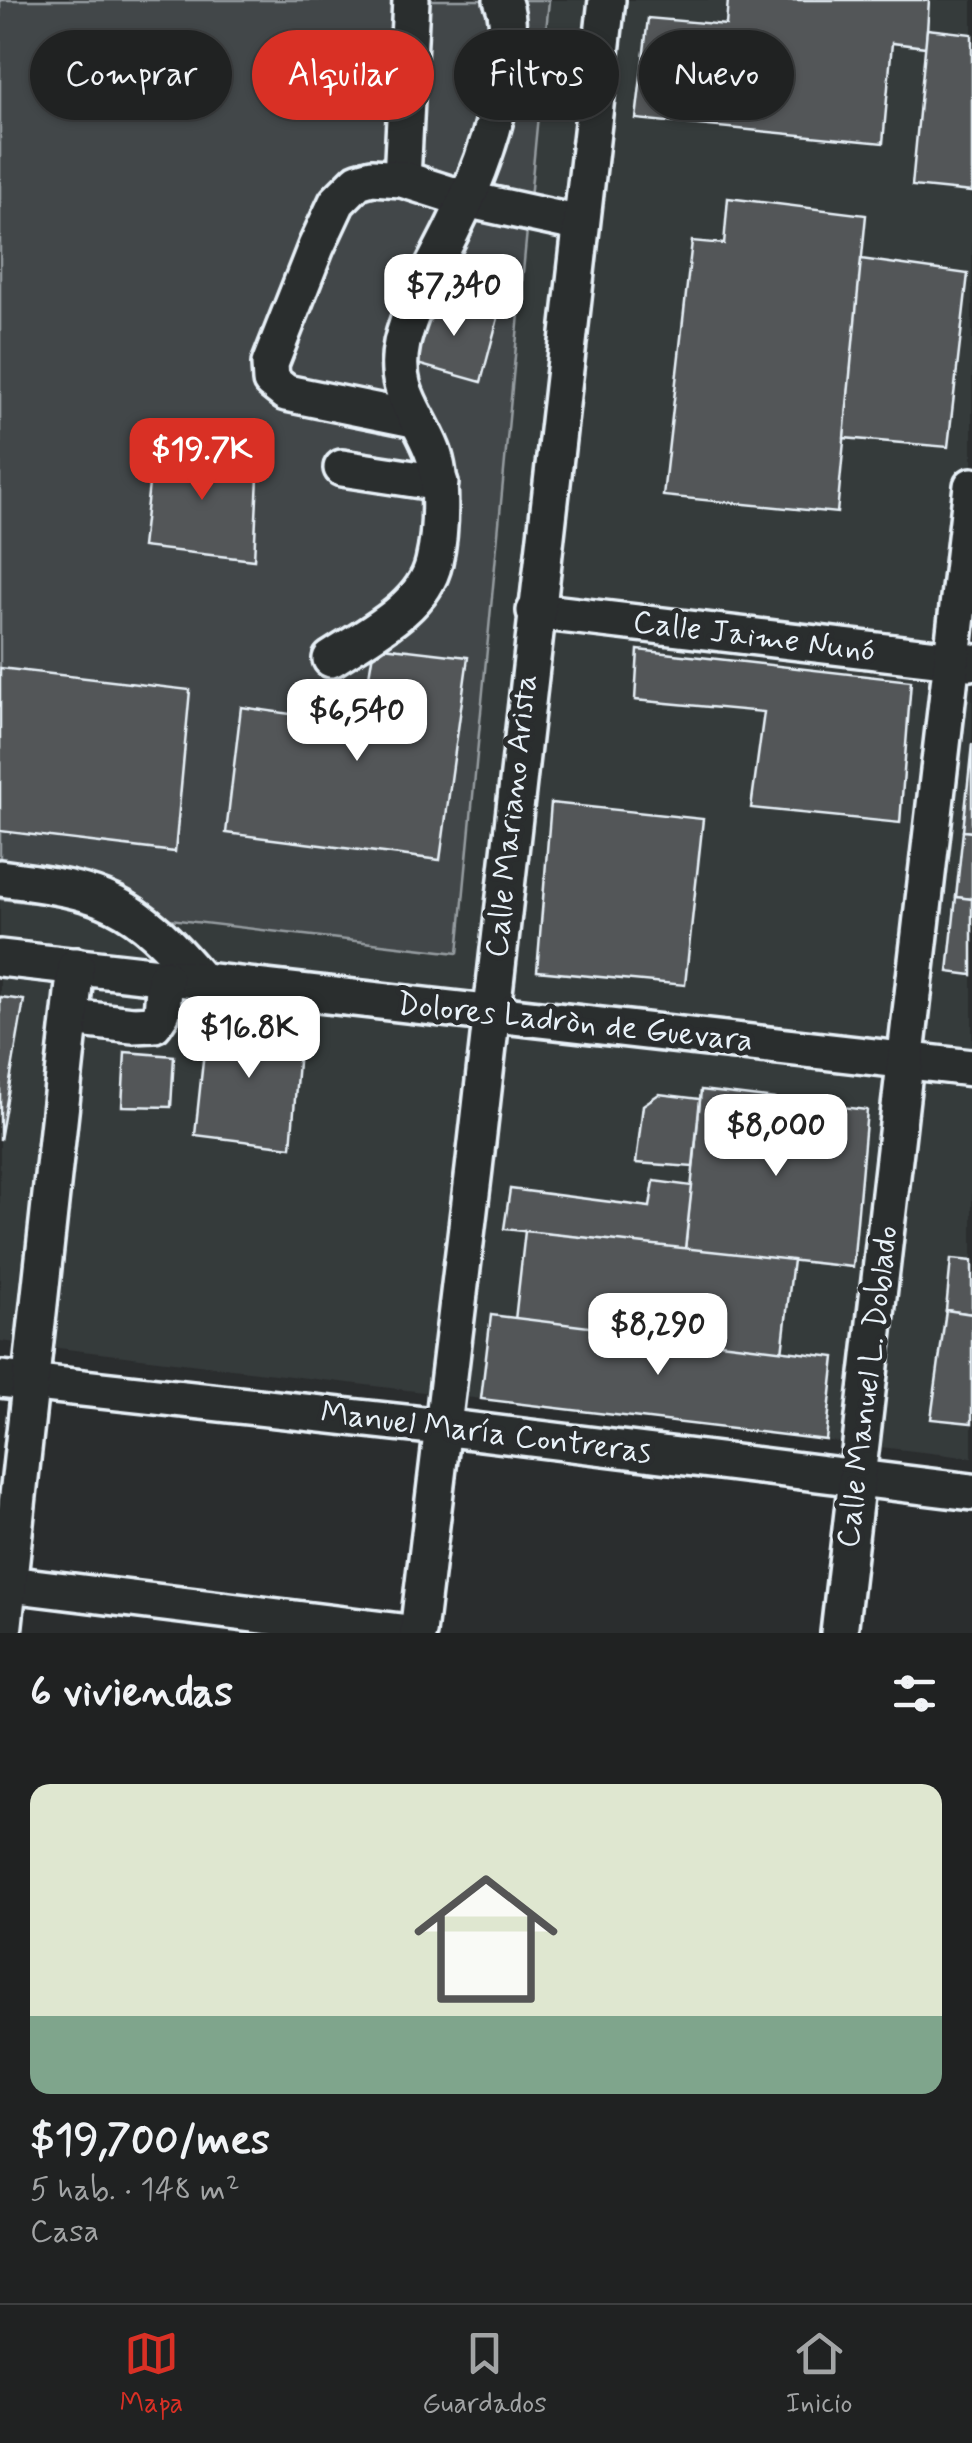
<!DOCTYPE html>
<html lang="es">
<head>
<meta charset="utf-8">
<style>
  :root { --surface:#202222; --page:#2d2f2f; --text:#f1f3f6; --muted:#a2a4a5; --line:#3d3f40; --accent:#d93025 }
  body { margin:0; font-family:Mynerve,sans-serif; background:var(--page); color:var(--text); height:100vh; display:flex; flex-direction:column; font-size:38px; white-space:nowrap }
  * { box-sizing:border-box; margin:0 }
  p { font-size:32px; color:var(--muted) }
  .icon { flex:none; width:55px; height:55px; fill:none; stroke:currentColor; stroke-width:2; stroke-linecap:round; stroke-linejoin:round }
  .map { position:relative; height:1633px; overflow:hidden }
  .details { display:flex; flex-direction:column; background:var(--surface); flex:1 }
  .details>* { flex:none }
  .top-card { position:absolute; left:30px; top:30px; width:912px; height:90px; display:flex; gap:20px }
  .price { position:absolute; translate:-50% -85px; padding:0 22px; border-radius:20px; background:#fff; color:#222; font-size:32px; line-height:65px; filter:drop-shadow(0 2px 5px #0008) }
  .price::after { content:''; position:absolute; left:50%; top:60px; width:30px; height:22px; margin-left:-15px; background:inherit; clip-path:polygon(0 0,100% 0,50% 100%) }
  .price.on { background:var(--accent); color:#fff }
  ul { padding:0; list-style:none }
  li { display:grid; align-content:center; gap:20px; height:530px; padding:0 30px }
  li span { display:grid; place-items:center; height:310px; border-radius:20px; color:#555 }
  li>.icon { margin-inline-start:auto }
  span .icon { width:180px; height:180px; fill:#fffc; stroke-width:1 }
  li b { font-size:42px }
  h2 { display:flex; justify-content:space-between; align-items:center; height:120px; padding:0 30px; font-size:42px }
  .pill { padding:0 35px; border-radius:45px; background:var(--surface); box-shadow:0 2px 8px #0004,0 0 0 2px var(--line); font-size:35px; line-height:90px }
  .pill.on { background:var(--accent); color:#fff }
  .dock { display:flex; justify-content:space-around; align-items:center; height:140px; border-top:2px solid var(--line); background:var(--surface); font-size:28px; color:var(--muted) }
  .dock a { display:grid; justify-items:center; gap:5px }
  .dock .on { color:var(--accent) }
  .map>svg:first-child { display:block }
  .built { fill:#363a3b }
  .green { fill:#424648; stroke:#959ca0; stroke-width:2.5 }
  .building { fill:#535759; stroke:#e8f1f8; stroke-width:2.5 }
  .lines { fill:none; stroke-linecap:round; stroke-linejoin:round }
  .minor-casing { stroke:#e8f1f8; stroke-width:42 }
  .minor { stroke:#2a2d2e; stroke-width:35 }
  .labels { text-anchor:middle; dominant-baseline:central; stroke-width:10; stroke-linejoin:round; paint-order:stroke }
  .street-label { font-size:32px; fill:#e8f1f8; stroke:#2a2d2e }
</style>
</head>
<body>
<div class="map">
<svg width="972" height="1633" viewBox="0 0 972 1633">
  <rect width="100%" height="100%" fill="#2a2d2e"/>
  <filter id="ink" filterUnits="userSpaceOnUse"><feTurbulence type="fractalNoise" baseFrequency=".01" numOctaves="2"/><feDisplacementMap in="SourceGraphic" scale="20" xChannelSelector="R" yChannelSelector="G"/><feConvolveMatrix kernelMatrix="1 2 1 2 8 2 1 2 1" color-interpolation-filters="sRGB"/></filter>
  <g filter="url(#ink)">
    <polygon class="built" points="549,0 972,0 972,1458 0,1341 0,899 458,953"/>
    <polygon class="green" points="0,0 549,0 458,953 0,899"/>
    <g class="building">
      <polygon points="728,0 929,0 926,47 892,43 883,143 636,119 648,18 726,25"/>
      <polygon points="927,29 972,34 972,192 912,186"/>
      <polygon points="728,198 866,215 837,513 663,496 692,241 724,244"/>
      <polygon points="861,259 968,274 948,447 844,438"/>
      <polygon points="427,295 498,318 481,382 410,362"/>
      <polygon points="153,448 259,456 254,560 142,547"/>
      <polygon points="374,646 468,657 440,860 226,833 241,707 361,724"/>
      <polygon points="638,650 911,681 900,823 751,808 764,712 635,700"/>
      <polygon points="0,668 190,690 175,852 0,831"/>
      <polygon points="972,744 972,832 963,831"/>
      <polygon points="551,803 703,819 685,985 537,971"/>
      <polygon points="963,831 972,832 972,899 956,897"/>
      <polygon points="956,897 972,899 972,975 948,972"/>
      <polygon points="0,997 24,1000 0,1140"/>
      <polygon points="208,1014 301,1025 291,1147 195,1135"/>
      <polygon points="125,1052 174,1056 171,1107 122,1106"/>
      <polygon points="701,1090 867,1110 853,1267 685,1249"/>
      <polygon points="659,1094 700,1099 693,1167 636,1163 643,1105"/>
      <polygon points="654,1181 692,1186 685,1249 504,1229 510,1189 650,1207"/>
      <polygon points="525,1231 793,1260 782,1353 515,1320"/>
      <polygon points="951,1259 972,1261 972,1314 946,1310"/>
      <polygon points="946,1310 972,1314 972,1423 931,1419"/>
      <polygon points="491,1315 835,1357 826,1440 481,1399"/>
    </g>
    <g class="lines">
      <g class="minor-casing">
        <g id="minor">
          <polyline points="402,179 411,0"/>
          <polyline points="414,419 286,393 271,381 270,364 316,247 337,202 358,181 372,177 402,179 465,199 581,224"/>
          <polyline points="342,468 440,483"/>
          <polyline points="535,611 971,662"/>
          <path d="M 331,659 C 367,635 424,608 434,562 C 441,533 443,477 432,450 C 416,410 392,391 402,343 C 411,305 433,268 451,232 C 478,178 503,113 506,52 C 507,34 510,17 502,0"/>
          <path d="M 0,878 C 106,892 132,899 202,982"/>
          <polyline points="0,958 972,1068"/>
          <polyline points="71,1018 133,1025 154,1024 162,1012 165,978"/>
          <polyline points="0,1379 441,1427 972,1492"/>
          <polyline points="9,1584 409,1633"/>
          <polyline points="3,1633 76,966"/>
          <polyline points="418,1633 474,1169 607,0"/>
          <polyline points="839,1633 972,486"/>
        </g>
      </g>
      <use href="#minor" class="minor"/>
    </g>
  </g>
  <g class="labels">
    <g class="street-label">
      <text transform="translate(754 637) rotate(7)">Calle Jaime Nunó</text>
      <text transform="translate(512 816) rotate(-84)">Calle Mariano Arista</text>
      <text transform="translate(575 1023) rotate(6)">Dolores Ladròn de Guevara</text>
      <text transform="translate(868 1387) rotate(-83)">Calle Manuel L. Doblado</text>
      <text transform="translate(486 1433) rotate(7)">Manuel María Contreras</text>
    </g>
  </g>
</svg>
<b class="price" style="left:454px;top:339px">$7,340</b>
<b class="price on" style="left:202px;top:503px">$19.7K</b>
<b class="price" style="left:357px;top:764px">$6,540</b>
<b class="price" style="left:249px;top:1081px">$16.8K</b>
<b class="price" style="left:776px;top:1179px">$8,000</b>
<b class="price" style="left:658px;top:1378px">$8,290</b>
<div class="top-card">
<a class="pill">Comprar</a>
<a class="pill on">Alquilar</a>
<a class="pill">Filtros</a>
<a class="pill">Nuevo</a>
</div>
</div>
<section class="details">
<h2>6 viviendas<svg class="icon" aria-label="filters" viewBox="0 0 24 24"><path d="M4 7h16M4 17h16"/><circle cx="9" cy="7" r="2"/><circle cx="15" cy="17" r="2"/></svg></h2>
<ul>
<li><span style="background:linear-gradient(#dfe7d0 75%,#7fa58c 0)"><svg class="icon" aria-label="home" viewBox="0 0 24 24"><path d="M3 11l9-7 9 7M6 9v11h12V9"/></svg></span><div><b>$19,700/mes</b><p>5 hab. · 148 m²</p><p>Casa</p></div></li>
</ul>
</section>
<nav class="dock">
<a class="on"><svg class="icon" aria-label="map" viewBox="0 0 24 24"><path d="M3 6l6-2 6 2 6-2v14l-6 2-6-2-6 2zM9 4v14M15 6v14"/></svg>Mapa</a>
<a><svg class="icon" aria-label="saved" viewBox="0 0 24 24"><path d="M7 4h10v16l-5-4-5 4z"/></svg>Guardados</a>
<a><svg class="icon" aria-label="home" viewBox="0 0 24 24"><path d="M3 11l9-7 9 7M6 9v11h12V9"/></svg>Inicio</a>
</nav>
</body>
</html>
